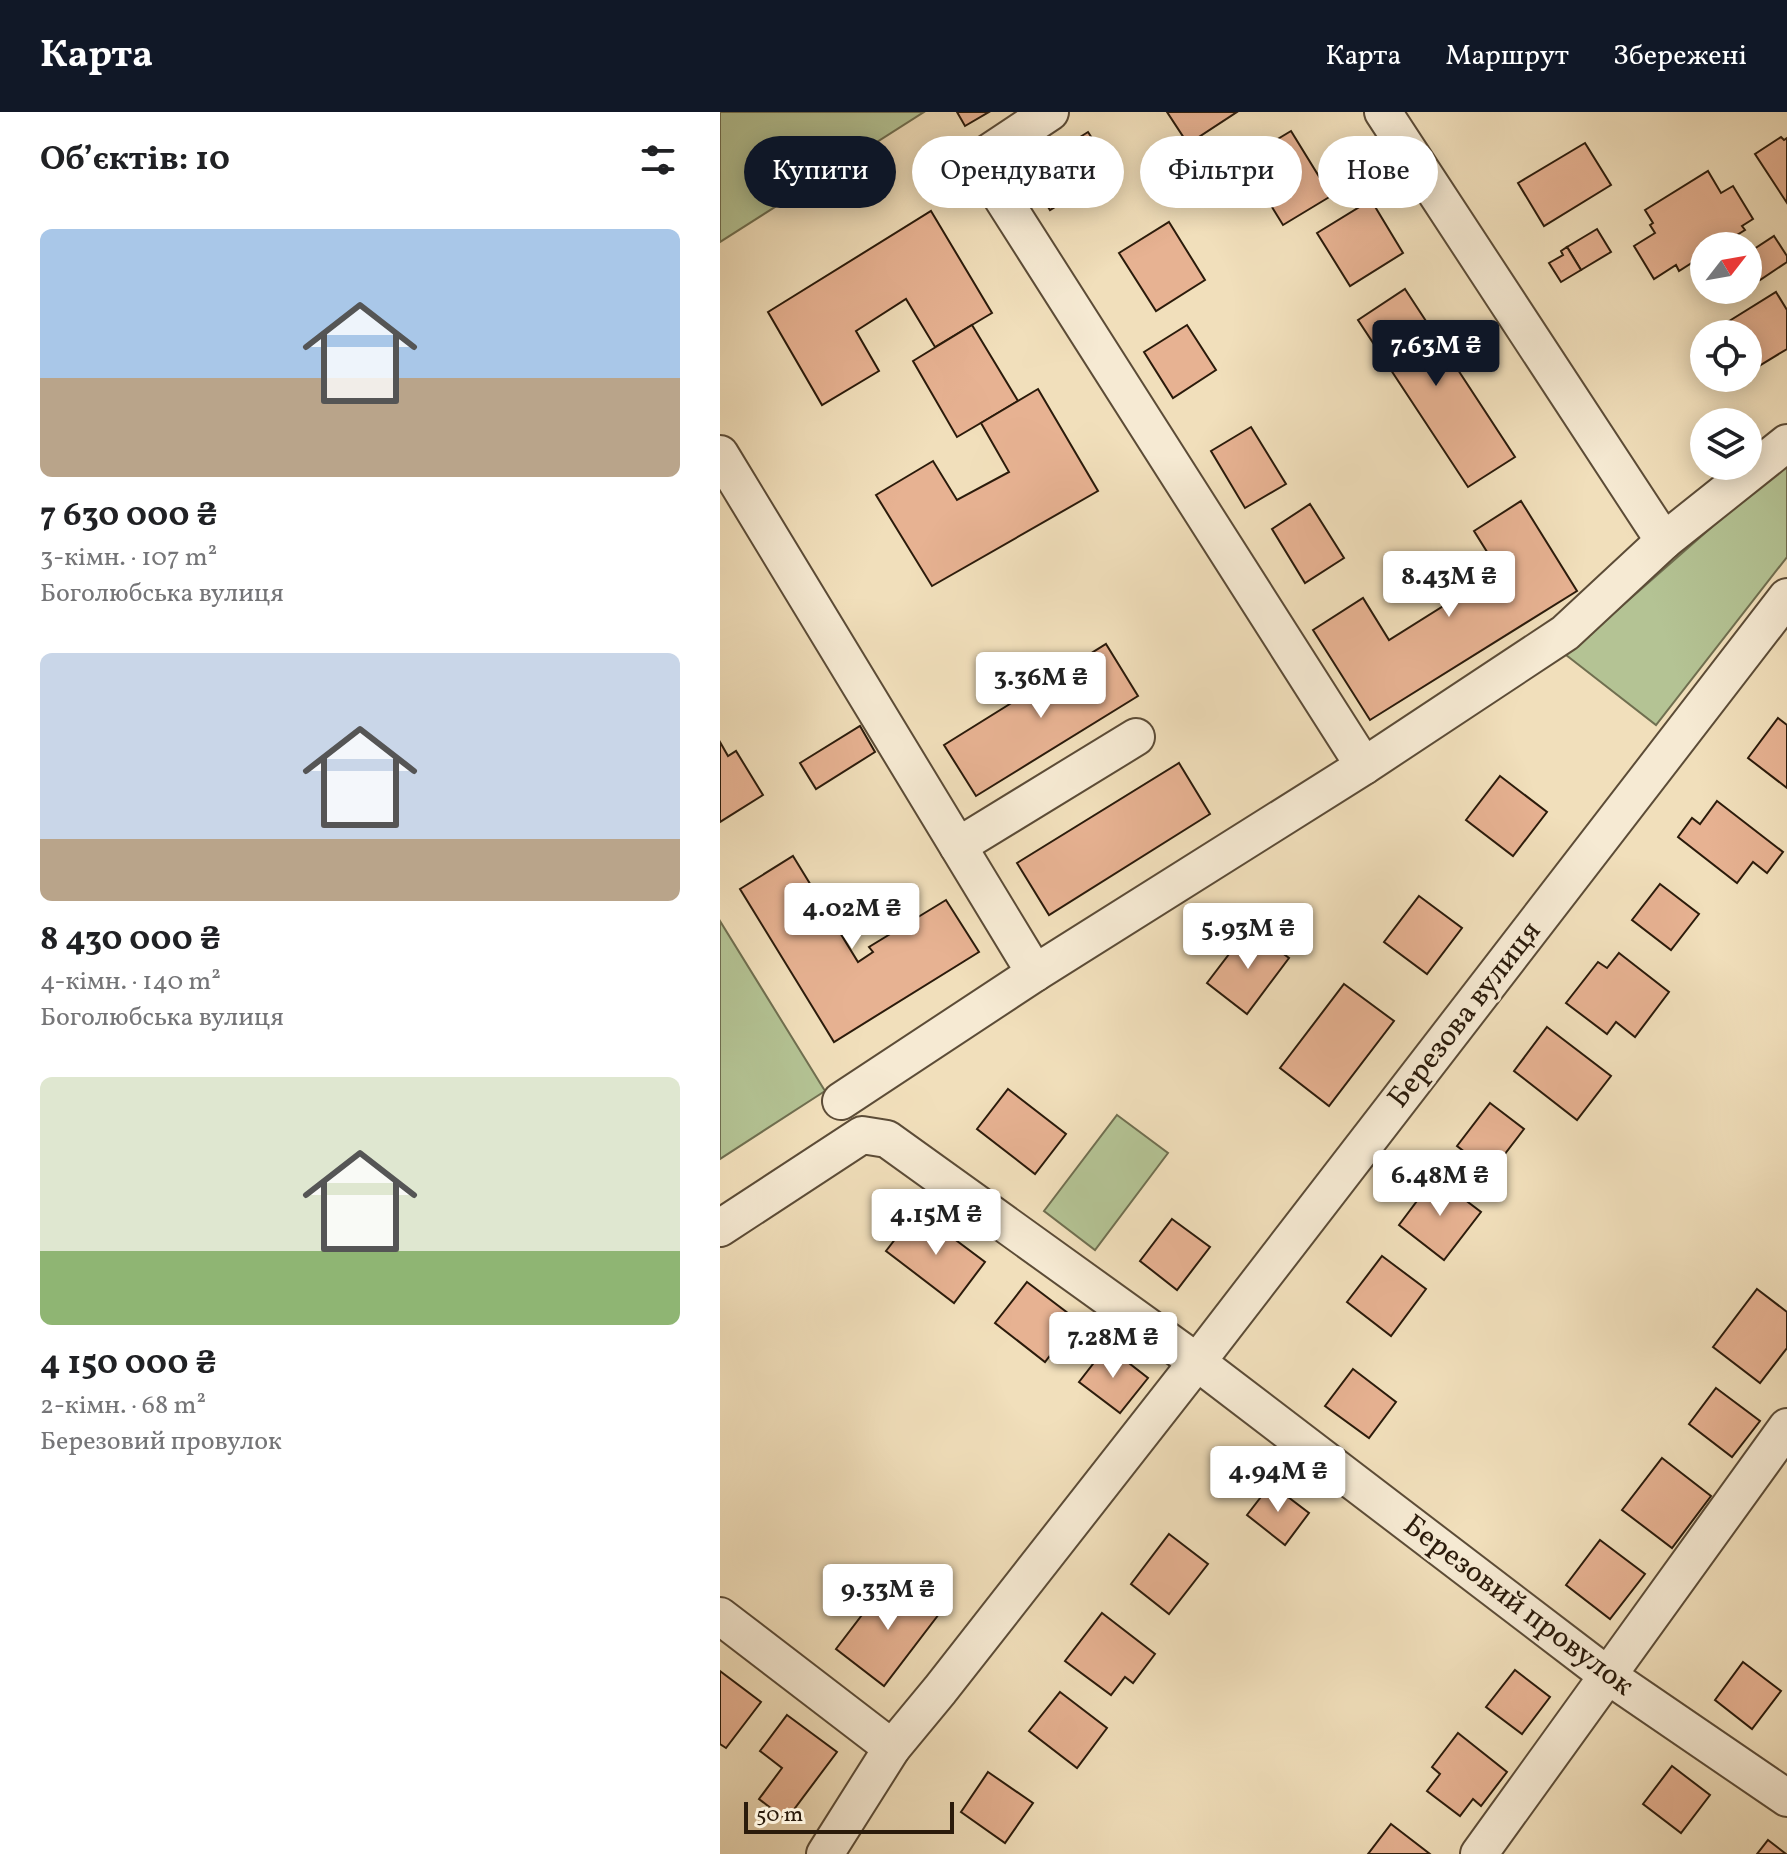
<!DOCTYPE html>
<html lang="uk">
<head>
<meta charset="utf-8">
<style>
  :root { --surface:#fff; --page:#f2f2f2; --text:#202124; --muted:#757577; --accent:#111827 }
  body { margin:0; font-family:Vollkorn,serif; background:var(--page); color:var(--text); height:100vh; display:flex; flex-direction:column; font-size:30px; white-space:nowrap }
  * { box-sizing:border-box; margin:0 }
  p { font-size:26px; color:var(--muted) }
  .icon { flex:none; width:44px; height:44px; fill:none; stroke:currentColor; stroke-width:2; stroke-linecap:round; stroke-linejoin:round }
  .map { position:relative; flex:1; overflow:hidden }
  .details { display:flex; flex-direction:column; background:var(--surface); width:720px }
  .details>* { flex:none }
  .guide { position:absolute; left:24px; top:24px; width:760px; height:72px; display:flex; gap:16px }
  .needle { width:52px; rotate:59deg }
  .tools { position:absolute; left:970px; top:120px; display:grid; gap:16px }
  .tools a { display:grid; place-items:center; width:72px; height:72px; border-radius:50%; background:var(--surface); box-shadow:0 4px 20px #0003; font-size:40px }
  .scale { position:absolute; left:24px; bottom:20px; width:210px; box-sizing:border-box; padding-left:8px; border:4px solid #2b1b0b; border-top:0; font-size:22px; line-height:28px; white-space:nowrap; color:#2b1b0b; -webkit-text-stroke:6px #f6ead3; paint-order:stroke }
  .price { position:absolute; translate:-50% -68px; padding:0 18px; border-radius:8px; background:#fff; color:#222; font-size:26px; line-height:52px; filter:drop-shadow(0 2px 4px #0008) }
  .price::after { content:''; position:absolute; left:50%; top:48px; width:24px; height:18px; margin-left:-12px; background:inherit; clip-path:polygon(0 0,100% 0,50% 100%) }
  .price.on { background:var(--accent); color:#fff }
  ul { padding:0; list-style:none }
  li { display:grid; align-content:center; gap:16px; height:424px; padding:0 40px }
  li span { display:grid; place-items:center; height:248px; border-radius:12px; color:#555 }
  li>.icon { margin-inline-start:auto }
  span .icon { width:144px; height:144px; fill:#fffc; stroke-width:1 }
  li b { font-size:34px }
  h2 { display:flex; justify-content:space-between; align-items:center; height:96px; padding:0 40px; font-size:34px }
  .tag { padding:0 28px; border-radius:36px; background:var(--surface); box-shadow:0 4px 20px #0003; font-size:28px; line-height:72px }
  .tag.on { background:var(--accent); color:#fff }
  header { display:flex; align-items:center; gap:48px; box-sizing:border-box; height:112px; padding:0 40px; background:var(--accent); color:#fff }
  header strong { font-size:38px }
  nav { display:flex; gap:44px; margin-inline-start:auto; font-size:28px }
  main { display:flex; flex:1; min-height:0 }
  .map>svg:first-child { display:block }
  .green { fill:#b4c394; stroke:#706f50; stroke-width:2 }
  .building { fill:#e7b292; stroke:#2b1b0b; stroke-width:2 }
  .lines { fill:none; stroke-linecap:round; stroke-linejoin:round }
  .minor-casing { stroke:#5c4c37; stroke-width:40 }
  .minor { stroke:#f6ead3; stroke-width:36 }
  .labels { text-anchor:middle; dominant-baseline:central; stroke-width:6; stroke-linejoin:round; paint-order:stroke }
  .street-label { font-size:30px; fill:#2b1b0b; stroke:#f6ead3 }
</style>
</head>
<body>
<header>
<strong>Карта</strong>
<nav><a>Карта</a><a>Маршрут</a><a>Збережені</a></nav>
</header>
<main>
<section class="details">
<h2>Об’єктів: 10<svg class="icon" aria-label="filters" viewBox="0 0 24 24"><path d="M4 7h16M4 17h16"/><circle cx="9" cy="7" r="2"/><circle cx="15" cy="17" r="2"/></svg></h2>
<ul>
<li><span style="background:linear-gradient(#a9c7e8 60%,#b9a48a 0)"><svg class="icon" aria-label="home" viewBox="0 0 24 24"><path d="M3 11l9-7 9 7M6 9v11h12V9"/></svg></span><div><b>7 630 000 ₴</b><p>3-кімн. · 107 m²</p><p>Боголюбська вулиця</p></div></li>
<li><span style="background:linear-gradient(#c9d6e8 75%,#b9a48a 0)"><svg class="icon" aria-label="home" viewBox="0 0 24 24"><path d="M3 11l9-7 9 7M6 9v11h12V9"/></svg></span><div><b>8 430 000 ₴</b><p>4-кімн. · 140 m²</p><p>Боголюбська вулиця</p></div></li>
<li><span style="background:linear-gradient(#dfe7d0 70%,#8fb573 0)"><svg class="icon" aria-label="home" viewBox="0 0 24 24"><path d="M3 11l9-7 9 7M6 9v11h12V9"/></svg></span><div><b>4 150 000 ₴</b><p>2-кімн. · 68 m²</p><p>Березовий провулок</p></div></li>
</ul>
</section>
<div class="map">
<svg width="1067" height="1742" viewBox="0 0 1067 1742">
  <rect width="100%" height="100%" fill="#f1dfbb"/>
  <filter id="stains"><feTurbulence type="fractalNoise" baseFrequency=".0025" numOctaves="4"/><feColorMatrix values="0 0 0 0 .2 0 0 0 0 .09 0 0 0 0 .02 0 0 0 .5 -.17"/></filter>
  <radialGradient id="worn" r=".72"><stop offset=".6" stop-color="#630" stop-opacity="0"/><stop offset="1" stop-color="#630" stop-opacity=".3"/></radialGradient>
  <g class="green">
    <polygon points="0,0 204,0 0,130"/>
    <polygon points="1067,349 1067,445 936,613 846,543"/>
    <polygon points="0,809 105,979 0,1047"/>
    <polygon points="397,1003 448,1041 375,1138 324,1099"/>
  </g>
  <g class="building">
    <polygon points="237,0 269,0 245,14"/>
    <polygon points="447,0 517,0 468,32"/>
    <polygon points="571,19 611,84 563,113 523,48"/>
    <polygon points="368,20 393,59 330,98 306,59"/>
    <polygon points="1061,25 1064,28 1067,26 1067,91 1035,42"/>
    <polygon points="865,31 891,73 824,114 798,71"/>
    <polygon points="988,59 1001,81 1013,74 1033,107 1022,114 1025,118 999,134 984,134 984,143 959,159 956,153 934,167 914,134 935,121 930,113 933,111 925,98"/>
    <polygon points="651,88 683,141 630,174 597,121"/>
    <polygon points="211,99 272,201 215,235 186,187 136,219 159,259 102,293 48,200"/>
    <polygon points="449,110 485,168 436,199 399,141"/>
    <polygon points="877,117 891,140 861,158 847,135"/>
    <polygon points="1054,124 1067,144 1067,150 1040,168 1028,149 1028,141"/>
    <polygon points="847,135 861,158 841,170 829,151 843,143 841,139"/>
    <polygon points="685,177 795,345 748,375 638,208"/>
    <polygon points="1056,180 1067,198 1067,237 1034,257 1028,246 1028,222 1013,222 1006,211"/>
    <polygon points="252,213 298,289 237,325 193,249"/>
    <polygon points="467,213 496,258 453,286 424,240"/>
    <polygon points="318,277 378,379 212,474 156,383 213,349 237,388 289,360 261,311"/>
    <polygon points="531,315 566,372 525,396 491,339"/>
    <polygon points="801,389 857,479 650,608 593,518 643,486 669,528 779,459 754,419"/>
    <polygon points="590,392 624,446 585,471 552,417"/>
    <polygon points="386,532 418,584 256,684 224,633"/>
    <polygon points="1058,606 1067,613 1067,676 1028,646"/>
    <polygon points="140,614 155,640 96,677 80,651"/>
    <polygon points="0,630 8,644 16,639 43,683 0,710"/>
    <polygon points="459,651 490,702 329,803 297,751"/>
    <polygon points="780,664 827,700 793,744 746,708"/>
    <polygon points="997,689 1063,740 1047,761 1033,750 1017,771 958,725 972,706 980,712"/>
    <polygon points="73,744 138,850 153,840 149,835 226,788 259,840 114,930 20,777"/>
    <polygon points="940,772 979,802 951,838 912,808"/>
    <polygon points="699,784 742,816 707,862 664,830"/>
    <polygon points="529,816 569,846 527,902 487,871"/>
    <polygon points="899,841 949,880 915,925 896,910 887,922 846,891 878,850 887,856"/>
    <polygon points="624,872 674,909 609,994 560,956"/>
    <polygon points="827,915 891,964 857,1008 794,959"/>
    <polygon points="288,977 346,1022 315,1062 257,1017"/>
    <polygon points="770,991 804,1017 771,1060 737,1034"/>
    <polygon points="715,1065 761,1100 724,1148 679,1113"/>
    <polygon points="197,1099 265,1150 234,1191 166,1139"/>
    <polygon points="452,1107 490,1135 457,1178 420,1149"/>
    <polygon points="662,1144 706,1177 671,1224 627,1190"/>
    <polygon points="307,1170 357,1208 325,1250 275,1211"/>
    <polygon points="1037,1177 1067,1200 1067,1236 1040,1271 993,1235"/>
    <polygon points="387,1234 428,1266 400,1301 359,1270"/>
    <polygon points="633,1257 676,1290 649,1326 605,1294"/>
    <polygon points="996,1276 1040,1309 1012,1345 969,1312"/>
    <polygon points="942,1346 991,1384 952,1436 902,1398"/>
    <polygon points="551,1372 589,1401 565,1433 527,1403"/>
    <polygon points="449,1422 488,1452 449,1502 411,1472"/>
    <polygon points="880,1428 925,1462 890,1507 846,1473"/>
    <polygon points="171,1465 219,1502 164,1574 116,1537"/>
    <polygon points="382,1501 435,1542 413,1571 405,1565 391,1583 345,1549"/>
    <polygon points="1023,1550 1061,1579 1032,1617 995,1588"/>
    <polygon points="795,1558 830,1585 802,1622 766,1595"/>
    <polygon points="0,1559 41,1590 6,1636 0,1632"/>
    <polygon points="340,1580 387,1616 357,1656 309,1619"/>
    <polygon points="67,1603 117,1640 66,1708 39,1687 62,1656 40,1639"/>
    <polygon points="738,1621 787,1660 761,1694 753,1687 740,1704 707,1679 720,1662 712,1655"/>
    <polygon points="952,1654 990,1683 961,1721 923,1692"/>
    <polygon points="268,1660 313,1691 285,1731 241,1700"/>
    <polygon points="671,1712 710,1742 648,1742"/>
    <polygon points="1048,1728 1066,1742 1037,1742"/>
  </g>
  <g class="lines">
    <g class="minor-casing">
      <g id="minor">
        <polyline points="330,0 258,48 644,654"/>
        <polyline points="663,0 944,429 1067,331"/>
        <polyline points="0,342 315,861"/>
        <polyline points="238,734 416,625"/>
        <polyline points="121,989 315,861 644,654 845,521 944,429"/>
        <polyline points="0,1116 142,1023 167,1027 477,1250 887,1563 1067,1686"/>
        <polyline points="0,1504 172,1636"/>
        <polyline points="105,1742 172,1636 220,1578 477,1250 1067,485"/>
        <polyline points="759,1742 1067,1315"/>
      </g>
    </g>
    <use href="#minor" class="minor"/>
  </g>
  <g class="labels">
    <g class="street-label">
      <text transform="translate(745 903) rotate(-52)">Березова вулиця</text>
      <text transform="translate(798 1494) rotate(37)">Березовий провулок</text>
    </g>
  </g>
  <rect width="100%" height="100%" filter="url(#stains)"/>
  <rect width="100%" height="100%" fill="url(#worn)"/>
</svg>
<div class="tools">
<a><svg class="needle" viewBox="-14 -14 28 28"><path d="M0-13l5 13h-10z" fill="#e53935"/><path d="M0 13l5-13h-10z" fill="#757577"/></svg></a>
<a><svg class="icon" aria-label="locate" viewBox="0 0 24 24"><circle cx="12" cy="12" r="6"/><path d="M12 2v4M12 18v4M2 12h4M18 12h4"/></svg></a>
<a><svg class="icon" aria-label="layers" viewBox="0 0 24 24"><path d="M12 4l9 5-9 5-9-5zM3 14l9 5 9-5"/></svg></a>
</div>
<div class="scale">50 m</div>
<b class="price on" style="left:716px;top:276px">7.63M ₴</b>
<b class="price" style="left:729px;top:507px">8.43M ₴</b>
<b class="price" style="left:321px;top:608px">3.36M ₴</b>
<b class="price" style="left:132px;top:839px">4.02M ₴</b>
<b class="price" style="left:528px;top:859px">5.93M ₴</b>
<b class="price" style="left:720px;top:1106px">6.48M ₴</b>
<b class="price" style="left:216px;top:1145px">4.15M ₴</b>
<b class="price" style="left:393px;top:1268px">7.28M ₴</b>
<b class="price" style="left:558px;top:1402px">4.94M ₴</b>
<b class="price" style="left:168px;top:1520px">9.33M ₴</b>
<div class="guide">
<a class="tag on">Купити</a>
<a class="tag">Орендувати</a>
<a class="tag">Фільтри</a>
<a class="tag">Нове</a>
</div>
</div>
</main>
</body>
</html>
